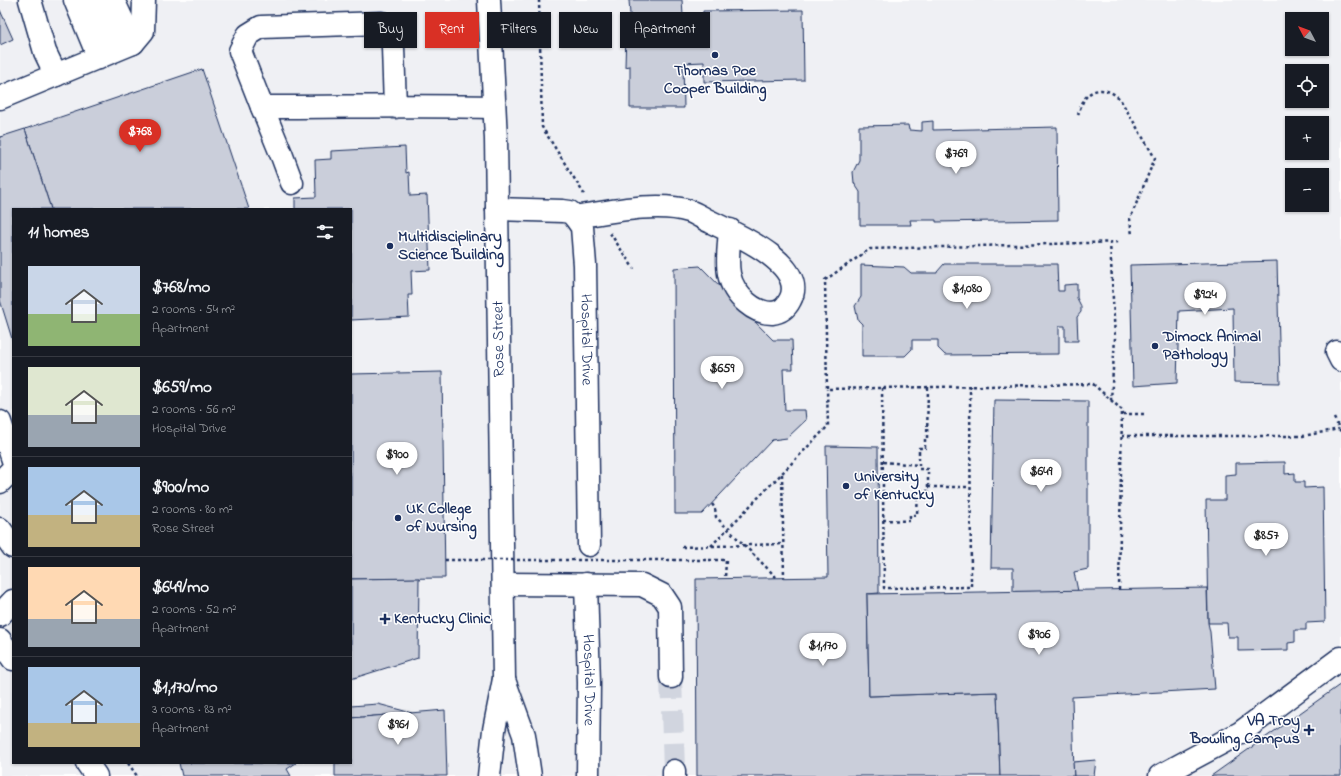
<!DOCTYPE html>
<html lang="en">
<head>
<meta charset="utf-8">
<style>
  :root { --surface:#171b24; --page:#20242c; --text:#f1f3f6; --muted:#9ea1a6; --line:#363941; --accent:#d93025 }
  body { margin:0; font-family:"Indie Flower",sans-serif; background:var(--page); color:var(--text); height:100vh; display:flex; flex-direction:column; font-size:15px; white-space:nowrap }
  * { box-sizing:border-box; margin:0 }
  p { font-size:13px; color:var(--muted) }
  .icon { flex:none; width:22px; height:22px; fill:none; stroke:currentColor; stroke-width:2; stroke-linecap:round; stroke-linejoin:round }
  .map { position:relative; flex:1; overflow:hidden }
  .drawer { position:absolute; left:12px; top:208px; width:340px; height:556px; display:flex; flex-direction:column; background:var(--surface); border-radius:0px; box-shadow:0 1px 3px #0004 }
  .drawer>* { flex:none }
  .guide { position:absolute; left:364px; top:12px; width:380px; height:36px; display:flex; gap:8px }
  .needle { width:26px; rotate:311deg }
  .tools { position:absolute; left:1285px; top:12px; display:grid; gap:8px }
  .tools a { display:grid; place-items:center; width:44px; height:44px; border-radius:0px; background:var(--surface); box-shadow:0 1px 3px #0004; font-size:20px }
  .price { position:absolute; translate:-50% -34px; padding:0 9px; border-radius:14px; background:#fff; color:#222; font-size:13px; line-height:26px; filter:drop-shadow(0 1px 2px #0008) }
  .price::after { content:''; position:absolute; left:50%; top:24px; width:12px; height:9px; margin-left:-6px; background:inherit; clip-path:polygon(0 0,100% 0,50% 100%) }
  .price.on { background:var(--accent); color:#fff }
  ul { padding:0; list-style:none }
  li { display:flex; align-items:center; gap:12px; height:100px; padding:0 16px }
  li+li { border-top:1px solid var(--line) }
  li span { display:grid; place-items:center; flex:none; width:112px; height:80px; border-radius:0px; color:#555 }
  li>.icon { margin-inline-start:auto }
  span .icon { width:48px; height:48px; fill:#fffc; stroke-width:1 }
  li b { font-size:17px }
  h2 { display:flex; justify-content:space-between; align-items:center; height:48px; padding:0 16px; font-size:17px }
  .pill { padding:0 14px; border-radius:0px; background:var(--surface); box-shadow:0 1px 3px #0004; font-size:14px; line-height:36px }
  .pill.on { background:var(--accent); color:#fff }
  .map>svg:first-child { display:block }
  .built { fill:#eff0f4; fill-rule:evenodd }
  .building { fill:#caceda; stroke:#1b2f5e }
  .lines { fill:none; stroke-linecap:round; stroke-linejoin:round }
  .minor-tunnel { stroke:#d1d5df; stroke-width:22; stroke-dasharray:22 11; stroke-linecap:butt }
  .minor-casing { stroke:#1b2f5e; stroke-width:25 }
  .major-casing { stroke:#1b2f5e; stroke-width:25 }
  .path { stroke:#1b2f5e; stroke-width:2.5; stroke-dasharray:3 3; stroke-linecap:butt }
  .minor { stroke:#fff; stroke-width:22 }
  .major { stroke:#fff; stroke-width:22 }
  .path-bridge { stroke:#1b2f5e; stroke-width:2.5; stroke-dasharray:3 3; stroke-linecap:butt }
  .poi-dot { fill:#1b2f5e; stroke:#fff; stroke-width:1.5 }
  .labels { text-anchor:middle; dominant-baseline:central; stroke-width:3; stroke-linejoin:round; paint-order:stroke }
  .poi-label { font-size:16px; font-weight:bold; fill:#1b2f5e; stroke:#fff; text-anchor:start }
  .street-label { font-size:16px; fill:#1b2f5e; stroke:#fff }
</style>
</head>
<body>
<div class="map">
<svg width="1341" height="776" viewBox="0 0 1341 776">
  <rect width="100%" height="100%" fill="#fff"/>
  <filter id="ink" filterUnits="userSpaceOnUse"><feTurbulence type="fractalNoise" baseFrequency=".025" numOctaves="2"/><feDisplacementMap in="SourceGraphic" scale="8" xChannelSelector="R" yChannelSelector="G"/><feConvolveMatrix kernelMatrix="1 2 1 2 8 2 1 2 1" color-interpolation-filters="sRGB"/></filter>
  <g filter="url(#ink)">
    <path class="built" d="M 0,0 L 1341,0 L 1341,776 L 0,776 ZM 1292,19 L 1322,19 L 1322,49 L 1292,49 ZM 1292,71 L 1322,71 L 1322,101 L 1292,101 ZM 1292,123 L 1322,123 L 1322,153 L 1292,153 ZM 1292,175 L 1322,175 L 1322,205 L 1292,205 ZM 13,209 L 351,209 L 351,763 L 13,763 Z"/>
    <g class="building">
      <polygon points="629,0 682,0 684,31 703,31 703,11 803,10 804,80 704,82 704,62 683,63 684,108 630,108 630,66 625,67 626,31 631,29"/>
      <polygon points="0,10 13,39 0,45"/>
      <polygon points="202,69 249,209 51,209 25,129"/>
      <polygon points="933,121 933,130 1057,127 1058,220 936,222 936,220 910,220 911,225 860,225 860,192 854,183 853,172 859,160 859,126 908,125 909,130 922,131 922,122"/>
      <polygon points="25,129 51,209 13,209 13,342 0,300 0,137"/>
      <polygon points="405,147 406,173 409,172 410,196 427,195 430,270 411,271 412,295 408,295 409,317 351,320 351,209 295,209 295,198 316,197 315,160 331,159 331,151"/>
      <polygon points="1277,261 1280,383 1234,382 1233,308 1179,311 1177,383 1133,386 1130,265"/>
      <polygon points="944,264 1057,264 1058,291 1064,291 1064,285 1077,284 1077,298 1081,306 1081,312 1077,317 1078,341 1065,341 1065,326 1059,326 1059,354 945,355 938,348 938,340 912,340 912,349 905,356 862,356 862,324 858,320 855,306 861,297 861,265 904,267 911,273 937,273 937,272"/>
      <polygon points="700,266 773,340 792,340 793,369 783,369 785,410 805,410 806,420 787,438 772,440 702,514 675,514 674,268"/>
      <polygon points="442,372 445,578 351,579 351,374"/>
      <polygon points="994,400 1088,401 1088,569 1074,572 1078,591 1013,592 1013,568 991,568"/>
      <polygon points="826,446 878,447 879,593 867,594 869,696 997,692 1000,776 697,776 696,579 828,577"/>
      <polygon points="1285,462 1285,474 1295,473 1295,482 1304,482 1304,488 1323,487 1325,622 1306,623 1306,630 1295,630 1295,642 1288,643 1288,650 1238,651 1238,637 1228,637 1227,623 1208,623 1206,500 1225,500 1225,475 1236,474 1236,463"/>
      <polygon points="419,578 418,658 351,679 351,579"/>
      <polygon points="1207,588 1208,623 1210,632 1215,689 1072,697 1074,776 1000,776 997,692 869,696 867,594"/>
      <polygon points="1341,684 1341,776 1211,776"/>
      <polygon points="378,704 412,713 351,718 351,706"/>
      <polygon points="445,710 447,776 335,776 335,763 351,763 351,718"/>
      <polygon points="1096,760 1094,776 1074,776 1073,762"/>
      <polygon points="179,763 296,763 287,769 291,776 182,776"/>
    </g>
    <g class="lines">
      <polyline class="minor-tunnel" points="671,677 674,771"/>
      <g class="minor-casing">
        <g id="minor">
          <polyline points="30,0 45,52 56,75"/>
          <polyline points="75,0 99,58"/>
          <polyline points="94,0 115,50"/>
          <polyline points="113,0 133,43"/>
          <polyline points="0,98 133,43 143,31 144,0"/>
          <polyline points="262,107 282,156 292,183"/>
          <path d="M 395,107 L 393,47 L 389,29 L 382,23 L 261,27 L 248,35 L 240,51 L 262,107 L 274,107 C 348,107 421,105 494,107"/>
          <path id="s1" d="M 497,209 L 563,211 L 570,212 L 575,217 L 582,227 L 585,265 L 589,545"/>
          <path d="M 575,217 C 608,212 658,201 689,211 C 697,214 704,219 711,222 C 734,233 809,265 790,300 C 786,308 781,312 772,313 C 762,313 754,309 747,303 C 722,282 728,259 730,230"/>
          <polyline points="1337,352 1341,360"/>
          <polyline points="0,422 13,460"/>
          <polyline points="0,482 13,469"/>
          <polyline points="0,529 13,547"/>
          <polyline points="503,584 642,585 662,595 670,607 671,677"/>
          <path id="s2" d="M 586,584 L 589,683 L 588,776"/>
          <polyline points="0,615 13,601"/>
          <polyline points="504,680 524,735 530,776"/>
          <polyline points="674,771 674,776"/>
          <polyline points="489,776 494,730 504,679 496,139 489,0"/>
          <polyline points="1160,776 1240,733 1341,658"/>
        </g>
      </g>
      <g class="major-casing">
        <g id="major">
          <polyline points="0,640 13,659"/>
          <polyline points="87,763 96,776"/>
        </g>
      </g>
      <g class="path">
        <polyline points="539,0 542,127 584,194"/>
        <path d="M 1078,115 C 1080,109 1082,102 1086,97 C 1096,86 1110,89 1120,99 L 1155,158 L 1130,219 L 1132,235"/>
        <polyline points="610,233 634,269"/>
        <polyline points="1110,242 1115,338 1111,400"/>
        <polyline points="882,388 884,588 971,587 970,386"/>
        <polyline points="1123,414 1145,414"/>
        <polyline points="1334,418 1341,432"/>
        <polyline points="1122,436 1303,436 1339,429"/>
        <polyline points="883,462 919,465"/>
        <polyline points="782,474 784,577"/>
        <polyline points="928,487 970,487"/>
        <polyline points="712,504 715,508 716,517 777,578"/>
        <polyline points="883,520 910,521 910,515 917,515 918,491 928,491 928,469 919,469 919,448 925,448 925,439 927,439 928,387"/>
        <polyline points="711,546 828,426 827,389"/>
        <polyline points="682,547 784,544"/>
        <polyline points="1119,590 1122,410 1093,384 827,389 825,280 870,249 1120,242"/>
        <polyline points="128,763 137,776"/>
      </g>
      <use href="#minor" class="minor"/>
      <use href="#major" class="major"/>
      <polyline class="path-bridge" points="445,560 726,560 725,578"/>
    </g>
  </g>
  <g class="poi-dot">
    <circle cx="715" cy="55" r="4"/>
    <circle cx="390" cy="246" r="4"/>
    <circle cx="1155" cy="346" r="4"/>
    <circle cx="846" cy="486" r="4"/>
    <circle cx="398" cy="518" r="4"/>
    <path d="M383 613h4v4h4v4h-4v4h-4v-4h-4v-4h4z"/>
    <path d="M1307 724h4v4h4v4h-4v4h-4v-4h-4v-4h4z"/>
  </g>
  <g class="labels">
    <g class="poi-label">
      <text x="715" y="71" text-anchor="middle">Thomas Poe<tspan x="715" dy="18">Cooper Building</tspan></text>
      <text x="398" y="237">Multidisciplinary<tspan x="398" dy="18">Science Building</tspan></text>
      <text x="1163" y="337">Dimock Animal<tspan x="1163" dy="18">Pathology</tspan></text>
      <text x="854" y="477">University<tspan x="854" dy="18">of Kentucky</tspan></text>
      <text x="406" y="509">UK College<tspan x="406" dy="18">of Nursing</tspan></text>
      <text x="394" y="619">Kentucky Clinic</text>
      <text x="1300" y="721" text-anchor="end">VA Troy<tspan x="1300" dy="18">Bowling Campus</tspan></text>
    </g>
    <g class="street-label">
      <text transform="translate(499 339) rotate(-91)">Rose Street</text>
      <text stroke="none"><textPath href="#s1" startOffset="205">Hospital Drive</textPath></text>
      <text stroke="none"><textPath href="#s2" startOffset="96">Hospital Drive</textPath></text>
    </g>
  </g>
</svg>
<div class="tools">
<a><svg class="needle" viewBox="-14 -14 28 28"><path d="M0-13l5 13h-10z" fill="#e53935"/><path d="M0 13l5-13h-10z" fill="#9ea1a6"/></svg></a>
<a><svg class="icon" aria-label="locate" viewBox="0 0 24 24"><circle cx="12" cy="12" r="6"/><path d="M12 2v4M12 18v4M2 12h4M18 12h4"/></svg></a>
<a>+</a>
<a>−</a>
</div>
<b class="price on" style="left:140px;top:153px">$768</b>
<b class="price" style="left:956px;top:175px">$769</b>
<b class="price" style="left:967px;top:310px">$1,080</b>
<b class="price" style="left:1205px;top:316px">$924</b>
<b class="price" style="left:722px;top:390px">$659</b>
<b class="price" style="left:397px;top:476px">$900</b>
<b class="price" style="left:1041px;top:493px">$649</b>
<b class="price" style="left:1266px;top:557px">$857</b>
<b class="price" style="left:1039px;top:656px">$906</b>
<b class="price" style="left:823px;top:667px">$1,170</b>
<b class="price" style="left:398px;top:746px">$961</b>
<div class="guide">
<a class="pill">Buy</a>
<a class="pill on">Rent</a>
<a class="pill">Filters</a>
<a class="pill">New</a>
<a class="pill">Apartment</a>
</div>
<section class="drawer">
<h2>11 homes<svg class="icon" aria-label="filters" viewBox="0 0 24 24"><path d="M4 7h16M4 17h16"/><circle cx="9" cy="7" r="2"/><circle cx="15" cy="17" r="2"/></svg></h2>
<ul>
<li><span style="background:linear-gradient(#c9d6e8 60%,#8fb573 0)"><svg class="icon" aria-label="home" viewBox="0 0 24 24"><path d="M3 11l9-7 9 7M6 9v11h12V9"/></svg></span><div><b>$768/mo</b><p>2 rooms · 54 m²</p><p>Apartment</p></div></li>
<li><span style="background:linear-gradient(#dfe7d0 60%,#9aa5b1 0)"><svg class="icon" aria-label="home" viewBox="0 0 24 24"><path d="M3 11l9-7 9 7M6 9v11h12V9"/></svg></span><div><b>$659/mo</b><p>2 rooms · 56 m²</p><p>Hospital Drive</p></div></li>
<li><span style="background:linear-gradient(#a9c7e8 60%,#c2b280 0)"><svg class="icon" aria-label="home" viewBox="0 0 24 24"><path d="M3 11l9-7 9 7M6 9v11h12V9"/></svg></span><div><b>$900/mo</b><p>2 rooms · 80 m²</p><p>Rose Street</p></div></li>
<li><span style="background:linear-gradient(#ffd9b3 65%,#9aa5b1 0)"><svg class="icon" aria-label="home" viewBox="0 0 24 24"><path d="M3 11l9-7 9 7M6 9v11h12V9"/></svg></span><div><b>$649/mo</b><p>2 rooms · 52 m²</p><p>Apartment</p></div></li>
<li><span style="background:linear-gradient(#a9c7e8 70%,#c2b280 0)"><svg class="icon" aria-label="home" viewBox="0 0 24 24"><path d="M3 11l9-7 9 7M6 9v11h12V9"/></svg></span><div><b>$1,170/mo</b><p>3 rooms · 83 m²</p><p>Apartment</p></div></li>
</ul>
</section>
</div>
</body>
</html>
